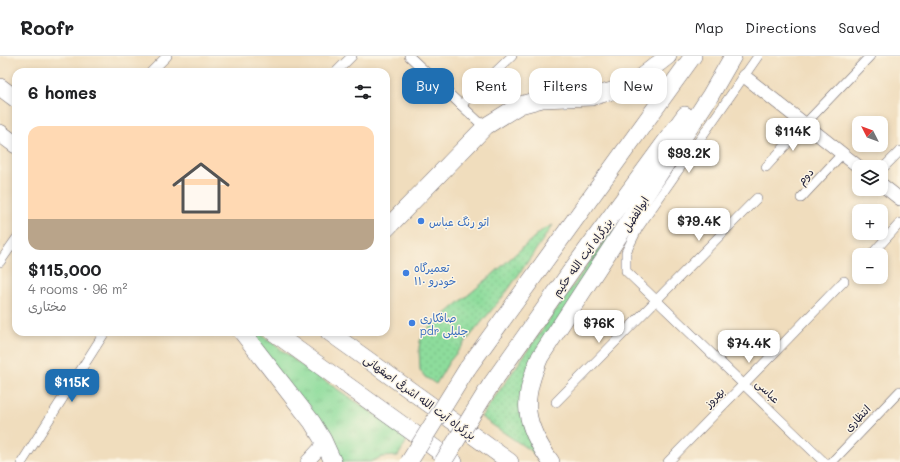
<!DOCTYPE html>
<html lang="en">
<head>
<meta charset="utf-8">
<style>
  :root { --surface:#fff; --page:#f2f2f2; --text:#202124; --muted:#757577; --line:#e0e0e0; --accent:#1f6fb2 }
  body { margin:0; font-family:Mali,"Playpen Sans Arabic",sans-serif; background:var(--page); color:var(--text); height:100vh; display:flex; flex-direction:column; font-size:15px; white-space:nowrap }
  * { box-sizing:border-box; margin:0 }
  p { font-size:13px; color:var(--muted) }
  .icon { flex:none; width:22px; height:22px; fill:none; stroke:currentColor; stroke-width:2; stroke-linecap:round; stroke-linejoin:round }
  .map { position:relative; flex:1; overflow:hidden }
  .panel { position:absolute; left:12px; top:12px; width:378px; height:268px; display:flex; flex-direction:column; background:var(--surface); border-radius:12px; box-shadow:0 2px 6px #0003 }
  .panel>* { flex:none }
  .banner { position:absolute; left:402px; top:12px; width:380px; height:36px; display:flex; gap:8px }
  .needle { width:26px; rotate:312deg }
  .fabs { position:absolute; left:852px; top:60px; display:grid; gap:8px }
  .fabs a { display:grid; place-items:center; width:36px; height:36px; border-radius:8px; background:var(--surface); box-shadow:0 2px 6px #0003; font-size:20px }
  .price { position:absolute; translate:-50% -34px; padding:0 9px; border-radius:8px; background:#fff; color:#222; font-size:13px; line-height:26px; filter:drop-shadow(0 1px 2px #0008) }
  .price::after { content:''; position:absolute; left:50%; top:24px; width:12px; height:9px; margin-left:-6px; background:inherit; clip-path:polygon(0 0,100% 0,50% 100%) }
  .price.selected { background:var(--accent); color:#fff }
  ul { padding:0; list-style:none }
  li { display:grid; align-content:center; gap:8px; height:212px; padding:0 16px }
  li span { display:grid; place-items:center; height:124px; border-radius:12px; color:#555 }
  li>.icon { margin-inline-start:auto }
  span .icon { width:72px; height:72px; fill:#fffc; stroke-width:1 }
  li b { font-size:17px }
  h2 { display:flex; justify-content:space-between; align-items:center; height:48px; padding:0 16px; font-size:17px }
  .tag { padding:0 14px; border-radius:12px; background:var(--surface); box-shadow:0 2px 6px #0003; font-size:14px; line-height:36px }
  .tag.selected { background:var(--accent); color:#fff }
  header { display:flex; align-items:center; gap:24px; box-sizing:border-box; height:56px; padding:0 20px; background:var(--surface); border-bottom:1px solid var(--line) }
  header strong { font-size:19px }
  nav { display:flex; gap:22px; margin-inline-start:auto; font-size:14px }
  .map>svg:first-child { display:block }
  .grass { fill:url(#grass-tufts); stroke:#587f6b }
  .park { fill:url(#park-dots); stroke:#587f6b }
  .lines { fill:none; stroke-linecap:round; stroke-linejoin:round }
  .street-casing { stroke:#6a6368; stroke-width:10 }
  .secondary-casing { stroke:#6a6368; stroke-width:14 }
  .highway-casing { stroke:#6a6368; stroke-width:18 }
  .street { stroke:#fff; stroke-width:9 }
  .secondary { stroke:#fff; stroke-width:13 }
  .highway { stroke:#fff; stroke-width:17 }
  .highway-bridge-casing { stroke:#6a6368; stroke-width:18; stroke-linecap:butt }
  .highway-bridge { stroke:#fff; stroke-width:17 }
  .shop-dot { fill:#3f7fe0; stroke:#fcf5e5; stroke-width:1.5 }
  .labels { text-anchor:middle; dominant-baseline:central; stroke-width:3; stroke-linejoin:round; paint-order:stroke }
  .street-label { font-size:11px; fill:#22223b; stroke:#fcf5e5 }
  .shop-label { font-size:11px; fill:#366cbe; stroke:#fcf5e5; text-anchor:start }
</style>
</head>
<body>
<header>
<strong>Roofr</strong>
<nav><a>Map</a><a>Directions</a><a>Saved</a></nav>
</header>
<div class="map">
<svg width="900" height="406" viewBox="0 0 900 406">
  <defs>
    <pattern id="grass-tufts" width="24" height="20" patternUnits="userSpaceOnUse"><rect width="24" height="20" fill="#8ddc9b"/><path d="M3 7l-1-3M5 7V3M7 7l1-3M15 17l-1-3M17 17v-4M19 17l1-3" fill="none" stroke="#79bc86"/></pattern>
    <pattern id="park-dots" width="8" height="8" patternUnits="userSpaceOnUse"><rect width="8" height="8" fill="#8ddc9b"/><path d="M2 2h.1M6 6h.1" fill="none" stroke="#79bc86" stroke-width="1.8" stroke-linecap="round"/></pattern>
  </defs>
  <rect width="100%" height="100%" fill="#fcf5e5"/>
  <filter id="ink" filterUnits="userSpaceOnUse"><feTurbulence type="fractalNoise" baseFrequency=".025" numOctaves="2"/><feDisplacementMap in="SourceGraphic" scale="8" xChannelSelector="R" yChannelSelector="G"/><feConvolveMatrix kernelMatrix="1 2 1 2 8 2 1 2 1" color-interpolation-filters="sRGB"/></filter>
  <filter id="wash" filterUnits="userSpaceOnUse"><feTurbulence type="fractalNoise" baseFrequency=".012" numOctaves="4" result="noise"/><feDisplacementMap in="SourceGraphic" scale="16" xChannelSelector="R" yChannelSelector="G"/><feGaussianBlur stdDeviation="0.9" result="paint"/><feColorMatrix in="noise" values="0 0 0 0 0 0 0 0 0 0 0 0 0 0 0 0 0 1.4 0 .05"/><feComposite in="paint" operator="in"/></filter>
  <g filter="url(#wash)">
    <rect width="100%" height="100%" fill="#f0ddbd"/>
    <polygon class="grass" points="247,276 258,276 304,311 409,381 398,400 382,401 370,406 338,406"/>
    <g class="park">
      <polygon points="673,87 532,308 538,400 481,361"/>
      <polygon points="553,169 508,234 449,306 436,328 425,321 420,314 419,292 420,285 424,278 431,270 491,220 542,174"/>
    </g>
  </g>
  <g filter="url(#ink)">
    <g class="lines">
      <g class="street-casing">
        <g id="street">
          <polyline points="409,0 479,66"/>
          <polyline points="758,0 638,172 626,196 626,215 824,406"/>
          <polyline points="151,16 167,0"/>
          <polyline points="336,16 352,0"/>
          <polyline points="461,49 512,0"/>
          <polyline points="766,111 805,68 870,0"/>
          <polyline points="881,114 900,95"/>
          <polyline points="801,142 842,98"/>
          <polyline points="871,199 900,167"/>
          <polyline points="0,206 16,183"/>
          <polyline points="556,346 757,142"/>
          <polyline points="22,406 105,276"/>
          <polyline points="668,406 844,225"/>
          <polyline points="832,406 900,335"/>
        </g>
      </g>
      <g class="secondary-casing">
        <g id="secondary">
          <polyline points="744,20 859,111"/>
          <polyline points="881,128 900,143"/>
          <polyline points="307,406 319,393 323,384"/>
        </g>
      </g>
      <g class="highway-casing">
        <g id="highway">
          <polyline points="0,31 16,43"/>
          <polyline points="0,77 16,89"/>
          <polyline points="386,173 486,70 520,49 542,43 591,41 612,35 637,24 668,0"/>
          <polyline points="242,276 312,366 323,384 333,406"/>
          <polyline points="273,276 454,406"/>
          <polyline points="329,276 510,406"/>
          <polyline points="467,313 693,0"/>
          <polyline points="490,330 571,215 685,59"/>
          <path d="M 551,406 C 523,367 521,344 540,301 L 710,40 L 733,0"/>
        </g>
      </g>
      <use href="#street" class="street"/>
      <use href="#secondary" class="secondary"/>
      <use href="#highway" class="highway"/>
      <g class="highway-bridge-casing">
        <g id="highway-bridge">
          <polyline points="409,406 467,313"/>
          <polyline points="443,406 490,330"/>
        </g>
      </g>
      <use href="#highway-bridge" class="highway-bridge"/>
    </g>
  </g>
  <g class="shop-dot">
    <circle cx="421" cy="165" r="4"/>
    <circle cx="406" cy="217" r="4"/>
    <circle cx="412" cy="267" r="4"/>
  </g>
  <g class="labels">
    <g class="street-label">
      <text transform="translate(805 120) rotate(-47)">دوم</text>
      <text transform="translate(635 158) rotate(-58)">ابوالفضل</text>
      <text transform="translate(582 201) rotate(-54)">بزرگراه آیت الله حکیم</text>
      <text transform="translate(768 335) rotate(44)">عباسی</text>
      <text transform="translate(420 341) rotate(36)">بزرگراه آیت الله اشرفی اصفهانی</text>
      <text transform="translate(714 341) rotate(-46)">بهروز</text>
      <text transform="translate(857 362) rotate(-46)">انتظاری</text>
    </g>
    <g class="shop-label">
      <text x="429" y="165">اتو رنگ عباس</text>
      <text x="414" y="211">تعمیرگاه<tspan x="414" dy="13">خودرو ۱۱۰</tspan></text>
      <text x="420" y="261">صافکاری<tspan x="420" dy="13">pdr جلیلی</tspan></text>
    </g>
  </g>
</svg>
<div class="fabs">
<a><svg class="needle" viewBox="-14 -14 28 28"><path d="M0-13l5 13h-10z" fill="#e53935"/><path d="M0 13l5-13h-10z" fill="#757577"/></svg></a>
<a><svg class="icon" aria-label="layers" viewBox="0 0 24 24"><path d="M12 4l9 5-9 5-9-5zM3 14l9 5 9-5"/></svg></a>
<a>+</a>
<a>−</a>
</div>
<b class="price" style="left:793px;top:96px">$114K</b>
<b class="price" style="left:689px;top:118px">$93.2K</b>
<b class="price" style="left:699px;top:186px">$79.4K</b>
<b class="price" style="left:599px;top:288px">$76K</b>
<b class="price" style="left:749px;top:308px">$74.4K</b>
<b class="price selected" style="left:72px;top:347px">$115K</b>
<div class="banner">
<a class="tag selected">Buy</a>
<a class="tag">Rent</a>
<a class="tag">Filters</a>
<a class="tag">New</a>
</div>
<section class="panel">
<h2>6 homes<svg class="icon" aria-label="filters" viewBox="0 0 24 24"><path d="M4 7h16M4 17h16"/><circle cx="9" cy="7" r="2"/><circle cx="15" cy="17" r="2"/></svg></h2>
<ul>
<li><span style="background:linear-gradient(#ffd9b3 75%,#b9a48a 0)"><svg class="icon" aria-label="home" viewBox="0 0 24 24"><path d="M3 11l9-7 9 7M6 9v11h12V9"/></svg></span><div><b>$115,000</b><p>4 rooms · 96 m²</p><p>مختاری</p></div></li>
</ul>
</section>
</div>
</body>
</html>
